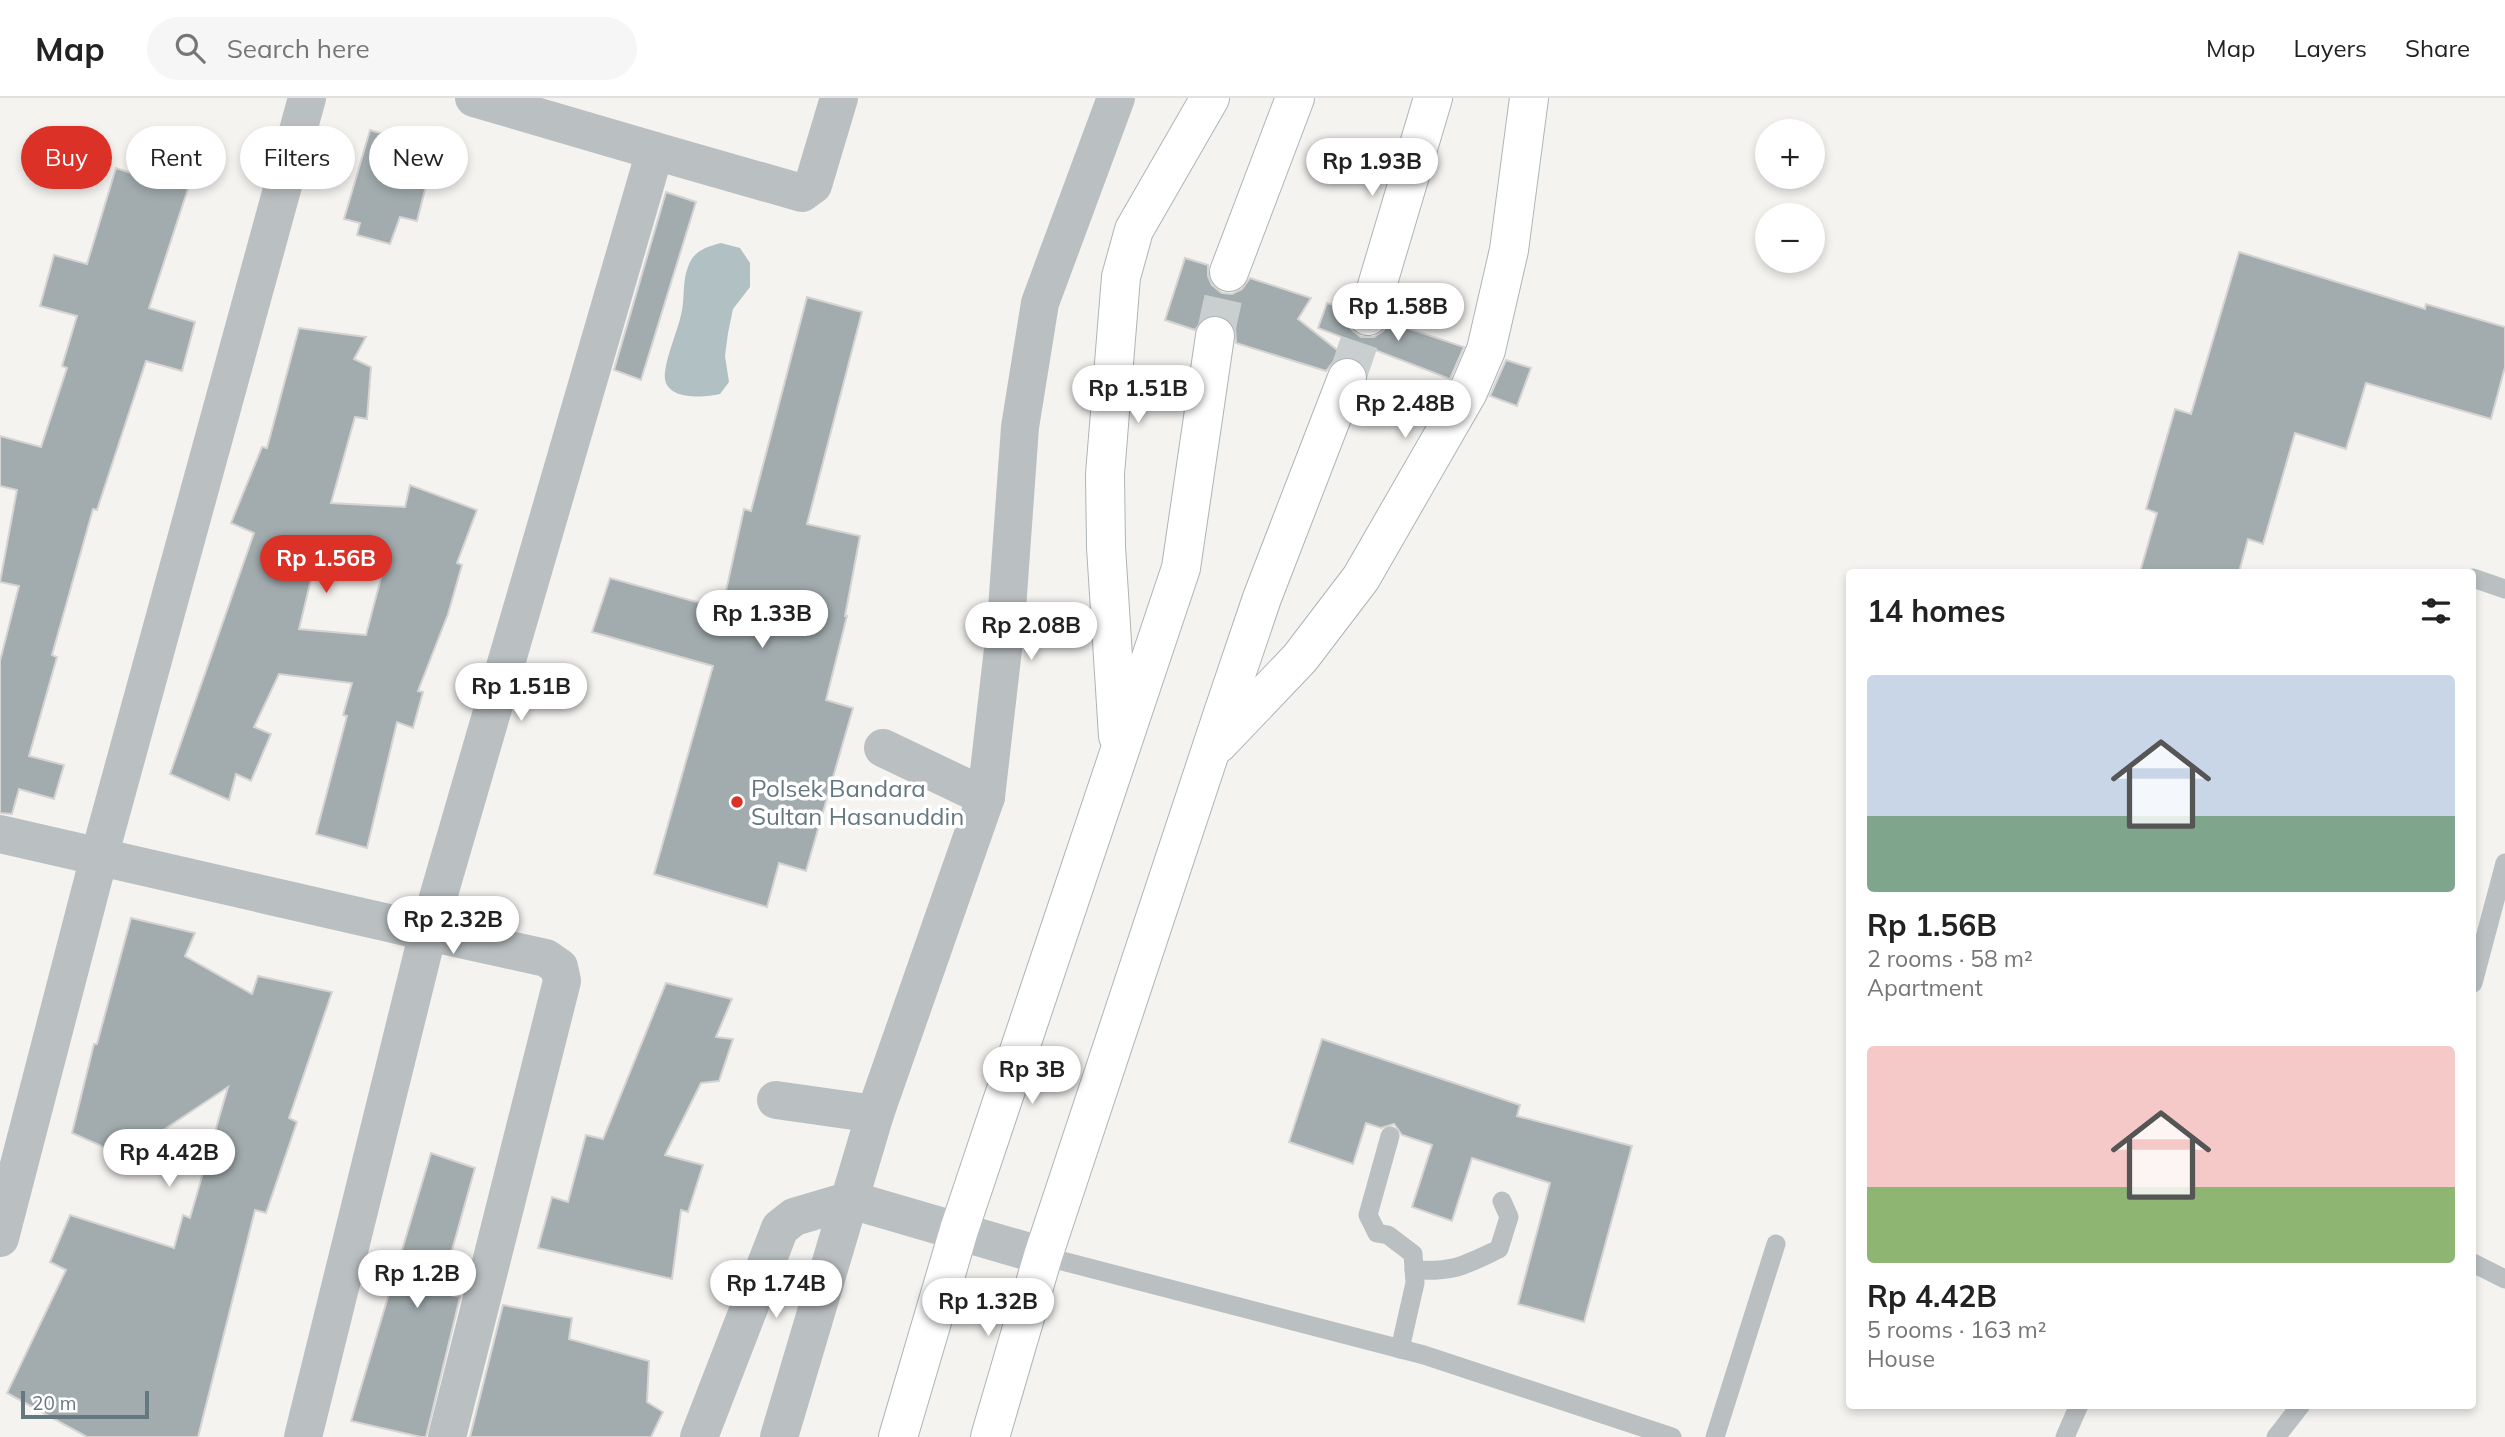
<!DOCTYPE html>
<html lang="en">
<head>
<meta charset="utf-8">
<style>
  :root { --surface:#fff; --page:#f6f6f6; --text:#222; --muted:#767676; --line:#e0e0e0; --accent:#dc3127 }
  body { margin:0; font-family:Mulish,sans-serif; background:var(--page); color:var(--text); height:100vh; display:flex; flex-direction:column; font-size:26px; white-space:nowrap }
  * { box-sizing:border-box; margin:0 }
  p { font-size:23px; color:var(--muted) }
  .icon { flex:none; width:38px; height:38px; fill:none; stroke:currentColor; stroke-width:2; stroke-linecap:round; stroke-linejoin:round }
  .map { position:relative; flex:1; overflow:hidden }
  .panel { position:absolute; left:1846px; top:471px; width:630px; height:840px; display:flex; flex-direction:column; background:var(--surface); border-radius:7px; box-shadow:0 4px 10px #0003 }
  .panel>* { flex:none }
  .banner { position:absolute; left:21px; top:28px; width:665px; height:63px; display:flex; gap:14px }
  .controls { position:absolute; left:1755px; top:21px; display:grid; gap:14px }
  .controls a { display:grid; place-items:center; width:70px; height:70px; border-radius:50%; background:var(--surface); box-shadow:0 4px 10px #0003; font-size:35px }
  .scale { position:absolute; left:21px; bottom:18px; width:128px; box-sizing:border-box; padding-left:7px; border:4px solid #647880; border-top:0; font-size:19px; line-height:24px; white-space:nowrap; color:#647880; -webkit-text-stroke:5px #fff; paint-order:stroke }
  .price { position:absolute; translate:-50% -60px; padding:0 16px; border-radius:24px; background:#fff; color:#222; font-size:23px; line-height:46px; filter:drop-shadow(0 2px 4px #0008) }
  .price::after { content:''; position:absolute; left:50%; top:42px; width:21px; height:16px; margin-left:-10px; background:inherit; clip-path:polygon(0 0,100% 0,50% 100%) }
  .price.active { background:var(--accent); color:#fff }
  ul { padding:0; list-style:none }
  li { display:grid; align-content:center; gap:14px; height:371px; padding:0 21px }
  li span { display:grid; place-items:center; height:217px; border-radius:7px; color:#555 }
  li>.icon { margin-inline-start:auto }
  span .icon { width:126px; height:126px; fill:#fffc; stroke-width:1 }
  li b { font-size:30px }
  h2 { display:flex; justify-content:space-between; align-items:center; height:84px; padding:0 21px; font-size:30px }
  .pill { padding:0 24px; border-radius:32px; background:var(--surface); box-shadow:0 4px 10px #0003; font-size:24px; line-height:63px }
  .pill.active { background:var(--accent); color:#fff }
  header { display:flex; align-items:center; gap:42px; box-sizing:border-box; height:98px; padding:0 35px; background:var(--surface); border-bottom:2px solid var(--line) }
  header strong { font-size:33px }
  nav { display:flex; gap:38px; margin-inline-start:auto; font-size:24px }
  .search { width:490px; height:63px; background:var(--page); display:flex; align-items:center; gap:18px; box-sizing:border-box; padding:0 24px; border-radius:38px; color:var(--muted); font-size:26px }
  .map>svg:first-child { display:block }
  .water { fill:#b1c1c3 }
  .building { fill:#a2acaf; stroke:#d5d4d3; stroke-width:2; fill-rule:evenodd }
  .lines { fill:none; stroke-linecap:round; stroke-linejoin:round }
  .secondary-tunnel { stroke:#c9cece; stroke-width:38; stroke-dasharray:38 19; stroke-linecap:butt }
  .secondary-casing { stroke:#adb4b7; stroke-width:40 }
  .service { stroke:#bac0c2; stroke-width:19 }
  .minor { stroke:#bac0c2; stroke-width:38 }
  .secondary { stroke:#fff; stroke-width:38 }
  .poi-dot { fill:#dc3127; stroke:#fff; stroke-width:2.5 }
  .labels { text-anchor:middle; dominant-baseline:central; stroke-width:7; stroke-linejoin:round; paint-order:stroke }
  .poi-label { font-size:24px; fill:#647880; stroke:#fff; text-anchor:start }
</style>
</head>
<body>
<header>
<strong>Map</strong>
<div class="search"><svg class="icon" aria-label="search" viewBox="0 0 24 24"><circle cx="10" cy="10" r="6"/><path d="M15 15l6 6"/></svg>Search here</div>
<nav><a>Map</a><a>Layers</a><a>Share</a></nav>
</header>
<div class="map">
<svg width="2505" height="1339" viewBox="0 0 2505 1339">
  <rect width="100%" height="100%" fill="#f4f3f0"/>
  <path class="water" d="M 721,145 L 740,150 L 750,165 L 750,189 L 733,211 L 728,235 L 725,258 L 729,284 L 720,296 C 703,300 661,303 665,274 C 667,257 677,234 681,217 C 685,202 682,183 688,169 C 693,153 706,149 721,145 Z"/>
  <g class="building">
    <polygon points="370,32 421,47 414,72 429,76 417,123 400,119 390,146 357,137 360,125 344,121"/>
    <polygon points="148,43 198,60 149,210 195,224 182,273 146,263 97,412 93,411 52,557 57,559 29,658 64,667 54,701 19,691 12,716 0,715 0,563 19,488 0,484 17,392 0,388 0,338 41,349 67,270 62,268 77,218 40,208 54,157 87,166 116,70 137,77"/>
    <polygon points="666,94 696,104 641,282 614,272"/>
    <polygon points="2239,154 2425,211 2426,206 2505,229 2505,269 2491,321 2366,285 2346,351 2295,335 2263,446 2248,441 2239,474 2140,474 2157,415 2146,411 2175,311 2191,316"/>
    <polygon points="1185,160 1208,167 1208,178 1212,187 1222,195 1232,196 1242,191 1250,180 1311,200 1298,221 1346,259 1334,263 1326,273 1236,245 1235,229 1228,220 1219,217 1206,218 1195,232 1165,222"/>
    <polygon points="807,199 862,214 807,426 860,438 845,518 847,518 826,602 853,610 806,773 779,765 767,809 654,776 713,568 592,534 610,480 722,511 744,411 751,413"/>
    <polygon points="1327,205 1347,211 1347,224 1352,232 1361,239 1374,239 1383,233 1389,224 1464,249 1450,281 1318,230"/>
    <path d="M 299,230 L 366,239 L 354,261 L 371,269 L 367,321 L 355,319 L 331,405 L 405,409 L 410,387 L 477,412 L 457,465 L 462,467 L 448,516 L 418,593 L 423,594 L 413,630 L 397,624 L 367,750 L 316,736 L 347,618 L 343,617 L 352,585 L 279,576 L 254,629 L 271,636 L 251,683 L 236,676 L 229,702 L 170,676 L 254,435 L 231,425 L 262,349 L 267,350 ZM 319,448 L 387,457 L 366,537 L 299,531 Z"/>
    <polygon points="1506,262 1531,270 1517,308 1490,298"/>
    <polygon points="131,820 195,835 185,858 252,896 258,878 332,894 289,1020 297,1024 266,1115 255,1112 198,1339 87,1339 7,1295 66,1172 50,1164 70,1117 174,1150 183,1117 190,1120 228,989 124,1058 72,1035 94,946 97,946"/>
    <polygon points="666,885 732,901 716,939 733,941 719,983 701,985 665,1057 703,1067 688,1114 681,1112 672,1181 538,1150 552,1099 568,1104 586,1037 603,1041"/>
    <polygon points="1322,941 1520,1007 1517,1018 1632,1048 1584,1224 1518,1206 1550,1085 1472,1060 1452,1123 1412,1109 1432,1047 1402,1037 1394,1026 1381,1030 1366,1025 1353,1066 1289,1044"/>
    <polygon points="431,1055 475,1070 440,1195 460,1199 426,1339 421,1339 351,1323"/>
    <polygon points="503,1207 572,1220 569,1241 649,1263 647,1304 663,1314 651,1339 470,1339"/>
  </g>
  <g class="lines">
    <g class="secondary-tunnel">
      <polyline points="1215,238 1229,174"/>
      <polyline points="1347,280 1368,218"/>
    </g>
    <g class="secondary-casing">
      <g id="secondary">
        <polyline points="1229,174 1295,0"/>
        <polyline points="1368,218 1433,0"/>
        <polyline points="1118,638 1106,449 1105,376 1121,179 1134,132 1210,0"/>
        <polyline points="1218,646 1300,560 1361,480 1468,294 1486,252 1509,152 1529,0"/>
        <polyline points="898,1339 959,1132 1181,470 1215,238"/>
        <polyline points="990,1339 1043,1158 1223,615 1262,500 1347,280"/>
      </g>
    </g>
    <g class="service">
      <polyline points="2473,480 2505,491"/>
      <polyline points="2473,885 2505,765"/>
      <polyline points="1390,1038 1368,1117 1377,1135 1388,1137 1413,1156 1415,1185 1400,1251"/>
      <polyline points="1043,1158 1424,1257 1672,1339"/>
      <polyline points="2473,1165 2505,1181"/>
      <path d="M 1414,1172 C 1455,1174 1463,1168 1499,1151 L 1509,1119 L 1502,1103"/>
      <polyline points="1715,1339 1776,1146"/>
      <polyline points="2065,1339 2079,1307"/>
      <polyline points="2276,1339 2301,1307"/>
    </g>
    <g class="minor">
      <polyline points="474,0 655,53"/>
      <polyline points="883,650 986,699"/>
      <polyline points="0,736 428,834 303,1339"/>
      <polyline points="776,1002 875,1016"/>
      <polyline points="851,1102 1043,1158"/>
      <polyline points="0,1140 99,759 307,0"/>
      <polyline points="447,1339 562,883 559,869 546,860 428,834 655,53 802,95 813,87 839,0"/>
      <polyline points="699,1339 780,1130 794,1119 851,1102"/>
      <polyline points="779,1339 875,1016 986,699 1006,525 1020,329 1040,205 1116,0"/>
    </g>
    <use href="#secondary" class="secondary"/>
  </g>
  <circle class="poi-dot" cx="737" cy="704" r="7"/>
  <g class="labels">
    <g class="poi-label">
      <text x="751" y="690">Polsek Bandara<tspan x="751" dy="28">Sultan Hasanuddin</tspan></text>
    </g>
  </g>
</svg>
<div class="controls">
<a>+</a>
<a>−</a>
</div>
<div class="scale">20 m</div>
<b class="price" style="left:1372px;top:100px">Rp 1.93B</b>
<b class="price" style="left:1398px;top:245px">Rp 1.58B</b>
<b class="price" style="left:1138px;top:327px">Rp 1.51B</b>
<b class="price" style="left:1405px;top:342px">Rp 2.48B</b>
<b class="price active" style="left:326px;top:497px">Rp 1.56B</b>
<b class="price" style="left:762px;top:552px">Rp 1.33B</b>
<b class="price" style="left:1031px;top:564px">Rp 2.08B</b>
<b class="price" style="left:521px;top:625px">Rp 1.51B</b>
<b class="price" style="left:453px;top:858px">Rp 2.32B</b>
<b class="price" style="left:1032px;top:1008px">Rp 3B</b>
<b class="price" style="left:169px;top:1091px">Rp 4.42B</b>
<b class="price" style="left:417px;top:1212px">Rp 1.2B</b>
<b class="price" style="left:776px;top:1222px">Rp 1.74B</b>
<b class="price" style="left:988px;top:1240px">Rp 1.32B</b>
<div class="banner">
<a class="pill active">Buy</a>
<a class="pill">Rent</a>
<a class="pill">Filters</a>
<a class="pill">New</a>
</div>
<section class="panel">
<h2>14 homes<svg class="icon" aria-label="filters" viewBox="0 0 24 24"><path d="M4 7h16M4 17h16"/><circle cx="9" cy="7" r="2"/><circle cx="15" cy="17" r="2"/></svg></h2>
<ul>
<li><span style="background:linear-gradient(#c9d6e8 65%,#7fa58c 0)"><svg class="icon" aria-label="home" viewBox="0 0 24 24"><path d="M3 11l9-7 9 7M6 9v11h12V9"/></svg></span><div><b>Rp 1.56B</b><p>2 rooms · 58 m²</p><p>Apartment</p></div></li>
<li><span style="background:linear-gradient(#f6c9c9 65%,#8fb573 0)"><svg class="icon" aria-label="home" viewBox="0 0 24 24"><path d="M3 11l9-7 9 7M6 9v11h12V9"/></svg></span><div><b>Rp 4.42B</b><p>5 rooms · 163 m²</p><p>House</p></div></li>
</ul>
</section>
</div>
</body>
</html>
